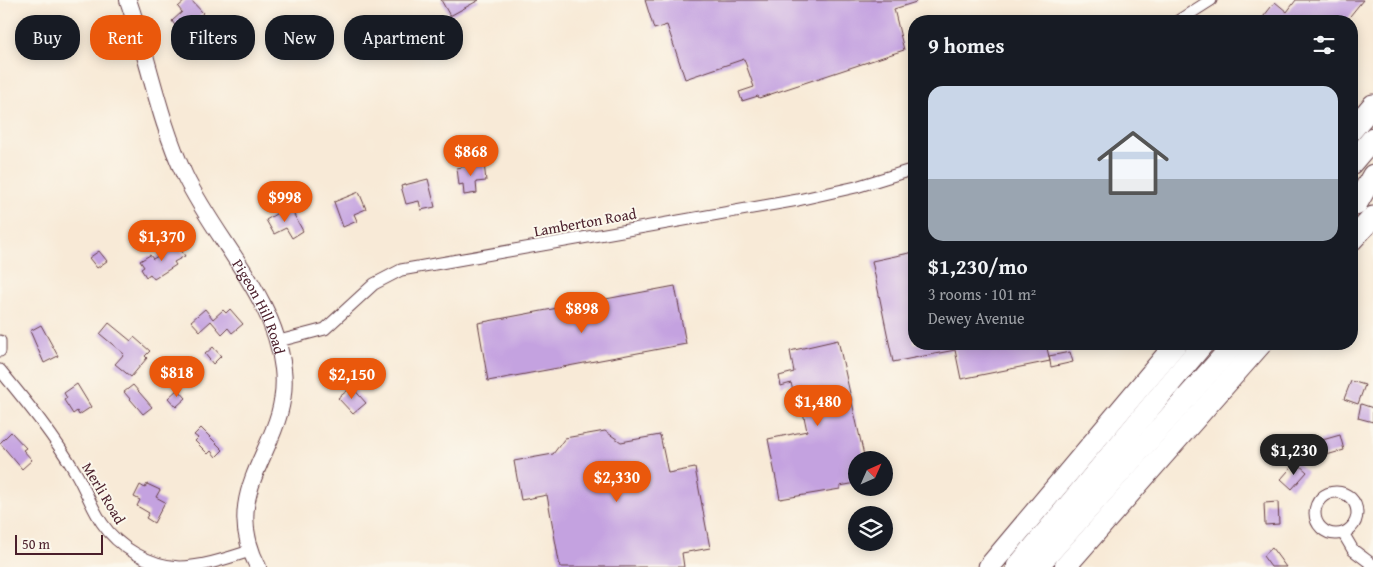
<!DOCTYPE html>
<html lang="en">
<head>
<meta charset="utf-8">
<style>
  :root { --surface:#171b24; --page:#20242c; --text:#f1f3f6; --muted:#9ea1a6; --line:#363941; --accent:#ea580c }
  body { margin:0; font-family:"Gentium Book Plus",serif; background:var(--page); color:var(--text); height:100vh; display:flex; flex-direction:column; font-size:19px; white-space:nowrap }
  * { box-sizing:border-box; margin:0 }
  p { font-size:16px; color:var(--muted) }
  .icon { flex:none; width:28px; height:28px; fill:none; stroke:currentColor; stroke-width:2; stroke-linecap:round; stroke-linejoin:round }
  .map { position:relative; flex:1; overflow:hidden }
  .side { position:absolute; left:908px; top:15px; width:450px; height:335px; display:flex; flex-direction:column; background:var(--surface); border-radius:20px; box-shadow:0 2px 12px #0003 }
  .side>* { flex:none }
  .banner { position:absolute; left:15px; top:15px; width:475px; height:45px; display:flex; gap:10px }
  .needle { width:32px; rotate:45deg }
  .fabs { position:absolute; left:848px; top:451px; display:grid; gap:10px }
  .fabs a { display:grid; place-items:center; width:45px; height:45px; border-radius:50%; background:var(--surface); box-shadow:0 2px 12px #0003; font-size:25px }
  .scale { position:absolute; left:15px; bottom:12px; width:88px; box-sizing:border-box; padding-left:5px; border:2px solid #4a1f2b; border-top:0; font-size:14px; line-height:18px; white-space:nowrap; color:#4a1f2b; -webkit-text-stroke:4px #fbf7ec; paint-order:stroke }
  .price { position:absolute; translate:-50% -42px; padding:0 11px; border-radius:18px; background:var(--accent); color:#fff; font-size:16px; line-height:32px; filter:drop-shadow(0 1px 2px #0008) }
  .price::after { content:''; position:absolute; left:50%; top:30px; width:15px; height:11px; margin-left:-8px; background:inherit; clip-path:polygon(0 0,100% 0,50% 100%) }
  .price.active { background:#222; color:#fff }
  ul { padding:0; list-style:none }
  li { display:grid; align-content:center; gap:10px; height:265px; padding:0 20px }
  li+li { border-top:1px solid var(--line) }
  li span { display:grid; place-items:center; height:155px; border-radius:15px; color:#555 }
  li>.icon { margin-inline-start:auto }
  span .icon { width:90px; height:90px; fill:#fffc; stroke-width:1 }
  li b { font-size:21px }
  h2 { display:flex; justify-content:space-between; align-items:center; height:60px; padding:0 20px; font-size:21px }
  .chip { padding:0 18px; border-radius:20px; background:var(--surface); box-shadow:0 2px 12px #0003; font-size:18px; line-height:45px }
  .chip.active { background:var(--accent); color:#fff }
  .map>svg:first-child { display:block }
  .building { fill:#c4a2e0 }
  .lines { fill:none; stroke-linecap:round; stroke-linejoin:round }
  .street-casing { stroke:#643d45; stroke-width:13 }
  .secondary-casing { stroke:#643d45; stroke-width:18 }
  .highway-casing { stroke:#643d45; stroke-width:23 }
  .street { stroke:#fff; stroke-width:11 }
  .secondary { stroke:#fff; stroke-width:16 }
  .highway { stroke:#fff; stroke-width:21 }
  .labels { text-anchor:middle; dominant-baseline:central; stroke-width:4; stroke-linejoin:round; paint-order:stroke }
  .street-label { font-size:15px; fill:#4a1f2b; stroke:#fbf7ec }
</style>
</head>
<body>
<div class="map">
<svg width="1373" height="567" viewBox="0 0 1373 567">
  <rect width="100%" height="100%" fill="#fbf7ec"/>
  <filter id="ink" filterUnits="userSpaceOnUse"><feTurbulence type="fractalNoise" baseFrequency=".02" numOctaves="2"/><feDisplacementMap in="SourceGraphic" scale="10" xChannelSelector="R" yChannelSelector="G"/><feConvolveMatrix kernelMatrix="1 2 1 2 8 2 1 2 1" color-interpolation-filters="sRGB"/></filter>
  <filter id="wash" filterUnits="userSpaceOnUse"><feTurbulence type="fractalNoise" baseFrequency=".0096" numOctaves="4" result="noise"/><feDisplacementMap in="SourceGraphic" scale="20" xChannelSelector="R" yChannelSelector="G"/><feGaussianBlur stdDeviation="1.12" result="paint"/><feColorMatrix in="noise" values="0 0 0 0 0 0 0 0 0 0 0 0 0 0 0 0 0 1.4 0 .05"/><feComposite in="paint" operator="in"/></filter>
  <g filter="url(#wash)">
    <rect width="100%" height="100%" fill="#f8ead7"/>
    <g id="blocks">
      <g class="building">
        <polygon points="186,0 191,0 203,13 199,17 203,21 198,26 201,30 194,37 190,33 184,38 172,21 182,12 178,7"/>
        <polygon points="441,0 479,0 450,16"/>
        <polygon points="645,0 916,0 916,2 894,9 904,50 759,98 758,96 742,101 739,92 754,87 744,59 685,79 667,25 654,29"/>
        <polygon points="1296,0 1363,0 1346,21 1260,21 1275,2 1287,12"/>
        <polygon points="484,163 486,181 476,182 477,193 464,195 463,184 459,185 457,168"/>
        <polygon points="428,179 435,207 421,210 419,201 406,204 401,186"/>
        <polygon points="359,192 366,209 354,214 357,221 343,227 334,202"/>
        <polygon points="289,206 303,231 292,238 286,228 274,234 266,220"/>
        <polygon points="177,244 185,256 174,262 176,265 154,279 150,274 146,277 141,269 144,267 140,261 150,255 153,259"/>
        <polygon points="99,251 107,261 97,268 89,258"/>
        <polygon points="914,252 914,344 1046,344 1050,361 961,379 955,350 893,362 872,261"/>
        <polygon points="675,286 686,344 488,381 478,323"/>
        <polygon points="205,309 213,319 223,310 226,313 230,309 243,324 232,333 228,328 222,334 211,321 200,331 191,321"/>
        <polygon points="109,323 131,341 134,337 150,351 145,356 147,358 131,377 115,364 124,354 100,334"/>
        <polygon points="41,325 58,356 44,363 30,331"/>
        <polygon points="838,340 865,460 856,460 856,483 840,486 840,489 780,499 768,439 807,431 800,398 795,399 791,383 781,386 779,376 794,372 790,351"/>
        <polygon points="213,347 221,356 213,364 205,354"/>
        <polygon points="1070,352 1073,362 1051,367 1049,356"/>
        <polygon points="1351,381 1365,385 1358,404 1344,399"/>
        <polygon points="77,384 91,407 79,415 77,411 73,414 64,400 67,398 64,393"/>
        <polygon points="133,385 152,407 143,414 124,392"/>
        <polygon points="352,387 366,403 353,414 338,398"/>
        <polygon points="178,389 186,398 176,407 168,398"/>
        <polygon points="1361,404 1373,408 1373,422 1358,418"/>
        <polygon points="201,428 223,450 216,457 211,451 208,454 195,441 198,438 194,435"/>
        <polygon points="605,431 621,442 660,435 668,473 695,468 710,548 682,553 684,567 560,567 547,495 521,500 514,461 553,454 565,438"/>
        <polygon points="11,432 26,448 23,450 32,460 22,469 0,443"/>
        <polygon points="1340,435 1344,450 1323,456 1319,441"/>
        <polygon points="1296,462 1307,472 1292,489 1281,479"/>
        <polygon points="147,484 160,490 156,497 165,502 154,523 146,518 149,513 137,506 140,500 134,497 140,485 145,488"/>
        <polygon points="1278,502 1279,524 1265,525 1264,503"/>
        <polygon points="1272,548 1286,567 1271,567 1263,556"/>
      </g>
    </g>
  </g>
  <g filter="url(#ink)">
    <use href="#blocks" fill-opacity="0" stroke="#643d45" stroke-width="1"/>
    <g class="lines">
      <g class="street-casing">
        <g id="street">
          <polyline points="1178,21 1211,0"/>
          <polyline points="0,341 0,351"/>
          <polyline points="279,341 325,329 374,284 401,270 798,200 856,187 914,169"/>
          <path d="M 0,370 C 28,404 55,437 77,475 C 86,491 92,508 102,523 C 118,547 150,566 179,567 C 202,567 228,558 250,551"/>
          <circle cx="1336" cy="513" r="21"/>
          <polyline points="1343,533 1353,550 1373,565"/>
        </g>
      </g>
      <g class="secondary-casing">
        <g id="secondary">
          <path id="s1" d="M 128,0 C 148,57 159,121 185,176 C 216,241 275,296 283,369 C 292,446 216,485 258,567"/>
        </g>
      </g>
      <g class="highway-casing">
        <g id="highway">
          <polyline points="1351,131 1373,105"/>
          <polyline points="1351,164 1373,138"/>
          <polyline points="1356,205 1373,175"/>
          <polyline points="1351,241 1373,217"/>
          <polyline points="989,567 1176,344"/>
          <polyline points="1017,567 1203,344"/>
          <polyline points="1037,567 1234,344"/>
          <polyline points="1065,567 1261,344"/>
        </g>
      </g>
      <use href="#street" class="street"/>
      <use href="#secondary" class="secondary"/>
      <use href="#highway" class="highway"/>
    </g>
  </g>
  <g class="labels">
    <g class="street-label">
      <text transform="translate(585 222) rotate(-10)">Lamberton Road</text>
      <text stroke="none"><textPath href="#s1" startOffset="336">Pigeon Hill Road</textPath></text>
      <text transform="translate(104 493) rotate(59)">Merli Road</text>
    </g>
  </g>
</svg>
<div class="fabs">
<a><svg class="needle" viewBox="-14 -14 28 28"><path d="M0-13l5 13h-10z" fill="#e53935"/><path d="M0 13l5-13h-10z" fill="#9ea1a6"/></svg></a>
<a><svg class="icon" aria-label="layers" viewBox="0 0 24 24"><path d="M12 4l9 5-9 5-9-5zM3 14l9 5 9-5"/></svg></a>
</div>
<div class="scale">50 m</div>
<b class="price" style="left:471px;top:177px">$868</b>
<b class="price" style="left:285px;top:223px">$998</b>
<b class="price" style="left:162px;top:262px">$1,370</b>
<b class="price" style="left:582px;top:334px">$898</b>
<b class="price" style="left:177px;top:398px">$818</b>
<b class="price" style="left:352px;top:400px">$2,150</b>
<b class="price" style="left:818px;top:427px">$1,480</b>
<b class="price active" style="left:1294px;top:476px">$1,230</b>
<b class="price" style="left:617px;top:503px">$2,330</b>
<div class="banner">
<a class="chip">Buy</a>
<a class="chip active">Rent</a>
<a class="chip">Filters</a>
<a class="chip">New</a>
<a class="chip">Apartment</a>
</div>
<section class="side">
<h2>9 homes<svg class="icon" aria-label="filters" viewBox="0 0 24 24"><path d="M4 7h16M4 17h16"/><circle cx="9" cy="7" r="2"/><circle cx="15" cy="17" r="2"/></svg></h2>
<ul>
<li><span style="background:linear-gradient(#c9d6e8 60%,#9aa5b1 0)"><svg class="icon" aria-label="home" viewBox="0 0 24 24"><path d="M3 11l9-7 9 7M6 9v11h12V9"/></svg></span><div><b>$1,230/mo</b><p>3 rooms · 101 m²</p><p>Dewey Avenue</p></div></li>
</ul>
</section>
</div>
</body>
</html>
